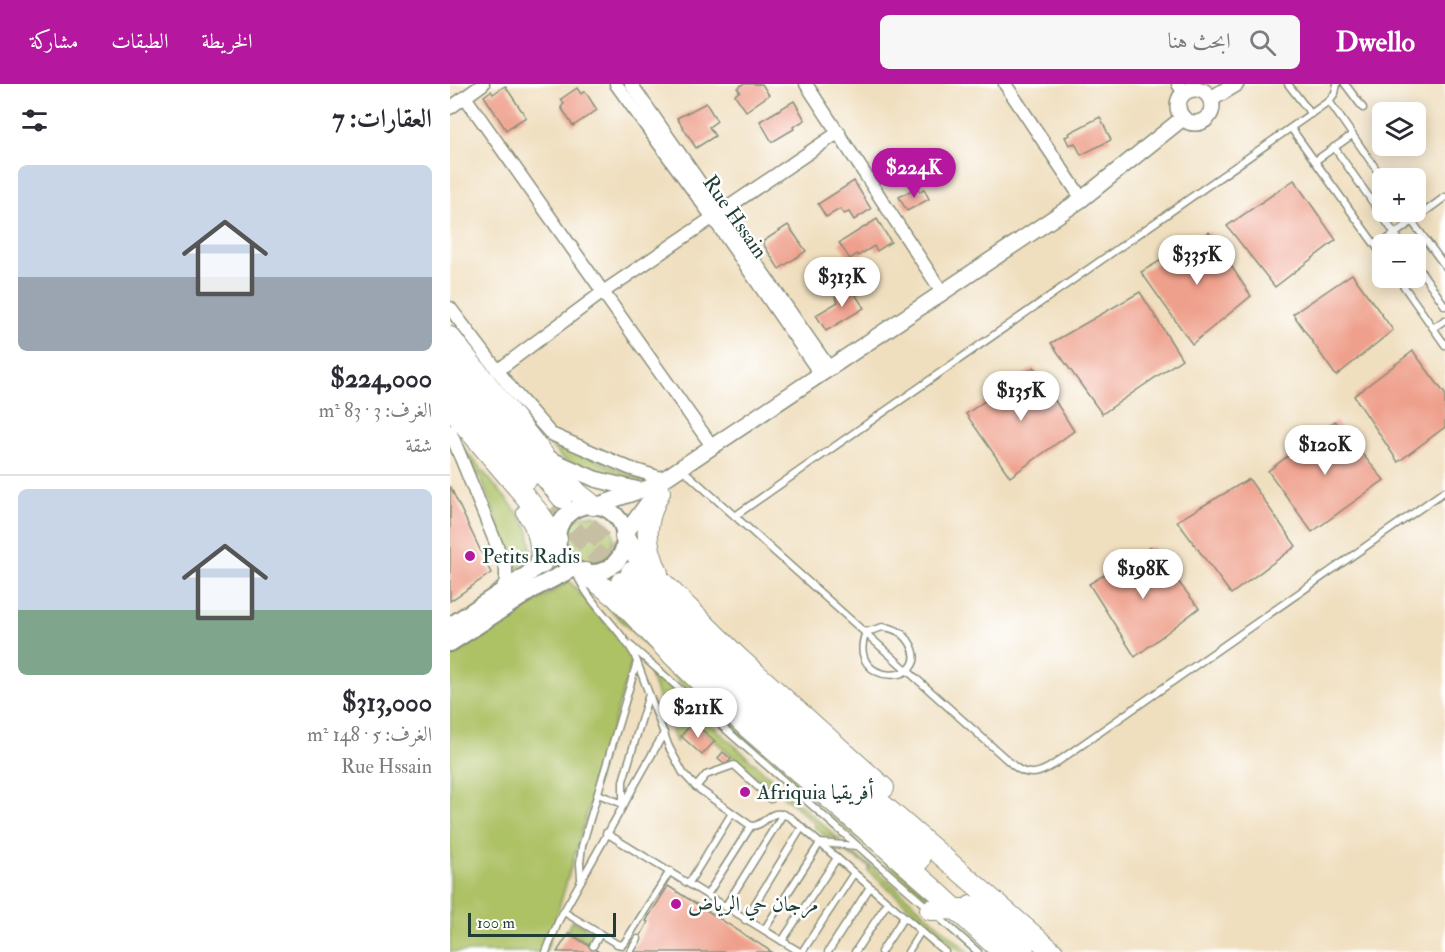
<!DOCTYPE html>
<html lang="ar">
<head>
<meta charset="utf-8">
<style>
  :root { --surface:#fff; --page:#f7f7f7; --text:#2b2b33; --muted:#7c7c81; --line:#e1e1e2; --accent:#b5179e }
  body { margin:0; font-family:"IM FELL Double Pica",Amiri,serif; background:var(--page); color:var(--text); direction:rtl; height:100vh; display:flex; flex-direction:column; font-size:22px; white-space:nowrap }
  * { box-sizing:border-box; margin:0 }
  p { font-size:20px; color:var(--muted) }
  .icon { flex:none; width:33px; height:33px; fill:none; stroke:currentColor; stroke-width:2; stroke-linecap:round; stroke-linejoin:round }
  .map { position:relative; flex:1; overflow:hidden; direction:ltr }
  .drawer { display:flex; flex-direction:column; background:var(--surface); width:450px }
  .drawer>* { flex:none }
  .controls { position:absolute; left:922px; top:18px; display:grid; gap:12px }
  .controls a { display:grid; place-items:center; width:54px; height:54px; border-radius:9px; background:var(--surface); box-shadow:0 3px 15px #0003; font-size:30px }
  .scale { position:absolute; left:18px; bottom:15px; width:148px; box-sizing:border-box; padding-left:6px; border:3px solid #1f3d34; border-top:0; font-size:16px; line-height:21px; white-space:nowrap; color:#1f3d34; -webkit-text-stroke:4px #fff; paint-order:stroke }
  .price { position:absolute; translate:-50% -51px; padding:0 14px; border-radius:21px; background:#fff; color:#222; font-size:20px; line-height:39px; filter:drop-shadow(0 2px 3px #0008) }
  .price::after { content:''; position:absolute; left:50%; top:36px; width:18px; height:14px; margin-left:-9px; background:inherit; clip-path:polygon(0 0,100% 0,50% 100%) }
  .price.active { background:var(--accent); color:#fff }
  ul { padding:0; list-style:none }
  li { display:grid; align-content:center; gap:12px; height:318px; padding:0 18px }
  li+li { border-top:2px solid var(--line) }
  li span { display:grid; place-items:center; height:186px; border-radius:9px; color:#555 }
  li>.icon { margin-inline-start:auto }
  span .icon { width:108px; height:108px; fill:#fffc; stroke-width:1 }
  li b { font-size:26px }
  h2 { display:flex; justify-content:space-between; align-items:center; height:72px; padding:0 18px; font-size:26px }
  header { display:flex; align-items:center; gap:36px; box-sizing:border-box; height:84px; padding:0 30px; background:var(--accent); color:#fff }
  header strong { font-size:28px }
  nav { display:flex; gap:33px; margin-inline-start:auto; font-size:21px }
  .search { width:420px; height:54px; background:var(--page); display:flex; align-items:center; gap:15px; box-sizing:border-box; padding:0 21px; border-radius:9px; color:var(--muted); font-size:22px }
  main { display:flex; flex:1; min-height:0 }
  .map>svg:first-child { display:block }
  .green { fill:#adc165; stroke:#667f4c; stroke-width:1.5 }
  .building { fill:#efa08c }
  .lines { fill:none; stroke-linecap:round; stroke-linejoin:round }
  .trunk-tunnel { stroke:#c6bfa3; stroke-width:20; stroke-dasharray:20 10; stroke-linecap:butt }
  .service-casing { stroke:#888e7a; stroke-width:9 }
  .minor-casing { stroke:#888e7a; stroke-width:15 }
  .tertiary-casing { stroke:#888e7a; stroke-width:18 }
  .secondary-casing { stroke:#888e7a; stroke-width:20 }
  .trunk-casing { stroke:#888e7a; stroke-width:22 }
  .service { stroke:#fff; stroke-width:6 }
  .minor { stroke:#fff; stroke-width:12 }
  .tertiary { stroke:#fff; stroke-width:15 }
  .secondary { stroke:#fff; stroke-width:16 }
  .trunk { stroke:#fff; stroke-width:20 }
  .poi-dot { fill:#b5179e; stroke:#fff; stroke-width:2 }
  .labels { text-anchor:middle; dominant-baseline:central; stroke-width:5; stroke-linejoin:round; paint-order:stroke }
  .street-label { font-size:21px; fill:#1f3d34; stroke:#fff }
  .poi-label { font-size:21px; fill:#1f3d34; stroke:#fff; text-anchor:start }
</style>
</head>
<body>
<header>
<strong>Dwello</strong>
<div class="search"><svg class="icon" aria-label="search" viewBox="0 0 24 24"><circle cx="10" cy="10" r="6"/><path d="M15 15l6 6"/></svg>ابحث هنا</div>
<nav><a>الخريطة</a><a>الطبقات</a><a>مشاركة</a></nav>
</header>
<main>
<div class="map">
<svg width="995" height="868" viewBox="0 0 995 868">
  <rect width="100%" height="100%" fill="#fff"/>
  <filter id="ink" filterUnits="userSpaceOnUse"><feTurbulence type="fractalNoise" baseFrequency=".0167" numOctaves="2"/><feDisplacementMap in="SourceGraphic" scale="12" xChannelSelector="R" yChannelSelector="G"/><feConvolveMatrix kernelMatrix="1 2 1 2 8 2 1 2 1" color-interpolation-filters="sRGB"/></filter>
  <filter id="wash" filterUnits="userSpaceOnUse"><feTurbulence type="fractalNoise" baseFrequency=".008" numOctaves="4" result="noise"/><feDisplacementMap in="SourceGraphic" scale="24" xChannelSelector="R" yChannelSelector="G"/><feGaussianBlur stdDeviation="1.35" result="paint"/><feColorMatrix in="noise" values="0 0 0 0 0 0 0 0 0 0 0 0 0 0 0 0 0 1.4 0 .05"/><feComposite in="paint" operator="in"/></filter>
  <g filter="url(#wash)">
    <rect width="100%" height="100%" fill="#f0dfbf"/>
    <g class="green">
      <polygon points="74,328 101,357 195,397 179,402 113,375 71,331"/>
      <polygon points="14,365 68,429 79,446 83,474 80,478 66,485 60,479 47,446 50,444 29,390 25,391"/>
      <circle cx="140" cy="455" r="24"/>
      <polygon points="119,497 184,570 96,868 0,868 0,574"/>
      <polygon points="148,510 479,812 478,814 452,793 264,630 206,576 208,574 147,512"/>
      <polygon points="197,583 391,757 374,751 364,742 365,740 313,694 311,697 243,638 226,658"/>
      <polygon points="392,764 424,784 519,868 511,868 418,787 420,783 392,766"/>
      <polygon points="123,836 144,849 138,859 116,847"/>
    </g>
    <g id="blocks">
      <g class="building">
        <polygon points="293,0 312,0 319,11 296,27 285,11 290,7 287,4"/>
        <polygon points="55,2 76,33 56,46 34,12 41,7 43,10"/>
        <polygon points="127,4 131,10 135,7 147,26 123,42 111,23 114,20 111,15"/>
        <polygon points="344,17 355,36 343,43 344,45 322,58 310,37"/>
        <polygon points="256,19 267,37 259,43 265,52 246,64 227,34"/>
        <polygon points="650,33 661,56 631,71 625,59 619,61 615,53 620,51 619,49"/>
        <polygon points="844,96 886,156 825,203 777,142"/>
        <polygon points="404,97 421,125 404,136 399,128 394,130 390,125 376,133 368,120"/>
        <polygon points="467,103 470,108 474,105 479,115 457,127 449,113"/>
        <polygon points="427,135 441,158 427,167 424,162 408,172 407,170 400,175 389,159"/>
        <polygon points="338,141 356,167 329,185 312,158"/>
        <polygon points="759,148 801,212 742,260 691,188"/>
        <polygon points="902,190 943,246 886,292 843,230"/>
        <polygon points="404,196 411,207 405,210 414,224 376,247 366,231 388,218 385,213 399,205 396,201"/>
        <polygon points="690,208 732,275 652,330 601,259"/>
        <polygon points="963,267 995,310 995,343 948,378 904,312"/>
        <polygon points="584,283 624,347 560,393 516,330"/>
        <polygon points="885,337 934,396 862,448 818,387"/>
        <polygon points="799,395 846,462 781,510 727,437"/>
        <polygon points="0,402 41,489 0,517"/>
        <polygon points="701,463 749,524 685,573 639,500"/>
        <polygon points="243,638 265,657 252,671 231,652"/>
        <polygon points="273,668 281,675 276,681 268,674"/>
        <polygon points="218,802 322,868 182,868 198,838 196,837"/>
        <polygon points="119,849 149,868 107,868"/>
      </g>
    </g>
  </g>
  <g filter="url(#ink)">
    <use href="#blocks" fill-opacity="0" stroke="#888e7a" stroke-width="1.5"/>
    <g class="lines">
      <g class="trunk-tunnel">
        <polyline points="103,423 171,498"/>
        <polyline points="138,442 181,488"/>
      </g>
      <g class="service-casing">
        <g id="service">
          <polyline points="838,0 861,30"/>
          <polyline points="895,0 913,24"/>
          <polyline points="879,17 933,95"/>
          <polyline points="841,44 933,172"/>
          <polyline points="884,63 952,160"/>
          <polyline points="865,77 902,51"/>
          <polyline points="955,128 995,182"/>
          <polyline points="927,163 995,113"/>
          <polyline points="966,180 995,222"/>
          <polyline points="948,194 995,261"/>
          <polyline points="983,244 995,236"/>
          <path d="M 231,384 L 564,682 C 578,693 589,690 603,681 L 995,407"/>
          <polyline points="285,432 879,17 885,9 887,0"/>
          <path d="M 127,491 C 141,522 168,542 184,570 L 219,663 L 233,689 L 246,703 L 301,742 C 318,742 318,721 341,734 L 495,868"/>
          <path d="M 433,543 C 444,544 454,549 460,559 C 485,602 394,604 416,548 Z"/>
          <polyline points="180,561 478,824"/>
          <polyline points="246,703 256,691 284,681 321,715"/>
          <polyline points="148,710 173,720 173,697 199,610"/>
          <polyline points="156,749 350,868"/>
          <polyline points="131,794 130,779 132,762 187,578"/>
          <polyline points="239,799 282,729"/>
          <polyline points="257,811 301,742"/>
          <polyline points="275,823 333,730"/>
          <polyline points="114,828 167,860 172,861 175,858 220,787"/>
          <polyline points="486,831 528,868"/>
          <polyline points="295,836 352,743"/>
          <polyline points="314,846 370,759 407,762"/>
          <polyline points="332,857 387,774"/>
          <polyline points="143,862 150,850"/>
          <polyline points="96,868 109,836 214,649"/>
          <polyline points="180,868 188,855"/>
          <polyline points="352,868 404,789"/>
          <polyline points="378,868 420,803"/>
          <polyline points="405,868 438,818"/>
          <polyline points="431,868 454,833"/>
          <polyline points="458,868 471,847"/>
        </g>
      </g>
      <g class="minor-casing">
        <g id="minor">
          <polyline points="166,0 263,134 371,291"/>
          <polyline points="181,0 380,285"/>
          <polyline points="356,0 492,208"/>
          <polyline points="555,0 632,115"/>
          <polyline points="728,0 734,9"/>
          <polyline points="15,13 262,362"/>
          <polyline points="0,24 33,0"/>
          <polyline points="0,224 64,308 101,350 179,384 214,395"/>
          <polyline points="47,287 153,208 389,48"/>
          <polyline points="0,347 56,484 56,497 50,509"/>
        </g>
      </g>
      <g class="tertiary-casing">
        <g id="tertiary">
          <circle cx="745" cy="22" r="17"/>
          <polyline points="761,15 786,0"/>
          <polyline points="102,376 145,395 189,406"/>
          <polyline points="148,421 198,404 214,395 632,115 733,34"/>
          <polyline points="175,450 197,420 205,413"/>
        </g>
      </g>
      <g class="secondary-casing">
        <g id="secondary">
          <circle cx="141" cy="455" r="34"/>
          <polyline points="0,542 77,491 99,472"/>
          <polyline points="0,559 85,504 124,484"/>
        </g>
      </g>
      <g class="trunk-casing">
        <g id="trunk">
          <polyline points="0,253 95,373 128,409 143,421"/>
          <polyline points="5,281 32,317 112,414"/>
          <polyline points="0,299 21,326 78,394"/>
          <polyline points="0,324 90,430 107,455"/>
          <path d="M 77,429 C 89,445 91,461 91,480"/>
          <polyline points="175,453 189,475 290,575 434,704"/>
          <polyline points="181,488 281,586 360,658 603,868"/>
          <polyline points="135,489 166,513 219,568 299,645 484,805 552,868"/>
          <path d="M 208,489 C 194,457 194,439 210,408"/>
          <polyline points="171,498 271,597 470,776"/>
          <polyline points="521,822 574,868"/>
          <polyline points="480,826 512,825"/>
        </g>
      </g>
      <use href="#service" class="service"/>
      <use href="#minor" class="minor"/>
      <use href="#tertiary" class="tertiary"/>
      <use href="#secondary" class="secondary"/>
      <use href="#trunk" class="trunk"/>
    </g>
  </g>
  <g class="poi-dot">
    <circle cx="20" cy="472" r="6"/>
    <circle cx="295" cy="708" r="6"/>
    <circle cx="226" cy="820" r="6"/>
  </g>
  <g class="labels">
    <g class="street-label">
      <text transform="translate(285 133) rotate(55)">Rue Hssain</text>
    </g>
    <g class="poi-label">
      <text x="32" y="472">Petits Radis</text>
      <text x="307" y="708">Afriquia أفريقيا</text>
      <text x="238" y="820">مرجان حي الرياض</text>
    </g>
  </g>
</svg>
<div class="controls">
<a><svg class="icon" aria-label="layers" viewBox="0 0 24 24"><path d="M12 4l9 5-9 5-9-5zM3 14l9 5 9-5"/></svg></a>
<a>+</a>
<a>−</a>
</div>
<div class="scale">100 m</div>
<b class="price active" style="left:464px;top:115px">$224K</b>
<b class="price" style="left:747px;top:202px">$335K</b>
<b class="price" style="left:392px;top:224px">$313K</b>
<b class="price" style="left:571px;top:338px">$135K</b>
<b class="price" style="left:875px;top:392px">$120K</b>
<b class="price" style="left:693px;top:516px">$198K</b>
<b class="price" style="left:248px;top:655px">$211K</b>
</div>
<section class="drawer">
<h2>العقارات: 7<svg class="icon" aria-label="filters" viewBox="0 0 24 24"><path d="M4 7h16M4 17h16"/><circle cx="9" cy="7" r="2"/><circle cx="15" cy="17" r="2"/></svg></h2>
<ul>
<li><span style="background:linear-gradient(#c9d6e8 60%,#9aa5b1 0)"><svg class="icon" aria-label="home" viewBox="0 0 24 24"><path d="M3 11l9-7 9 7M6 9v11h12V9"/></svg></span><div><b>$224,000</b><p>الغرف: 3 · 83 m²</p><p>شقة</p></div></li>
<li><span style="background:linear-gradient(#c9d6e8 65%,#7fa58c 0)"><svg class="icon" aria-label="home" viewBox="0 0 24 24"><path d="M3 11l9-7 9 7M6 9v11h12V9"/></svg></span><div><b>$313,000</b><p>الغرف: 5 · 148 m²</p><p>Rue Hssain</p></div></li>
</ul>
</section>
</main>
</body>
</html>
